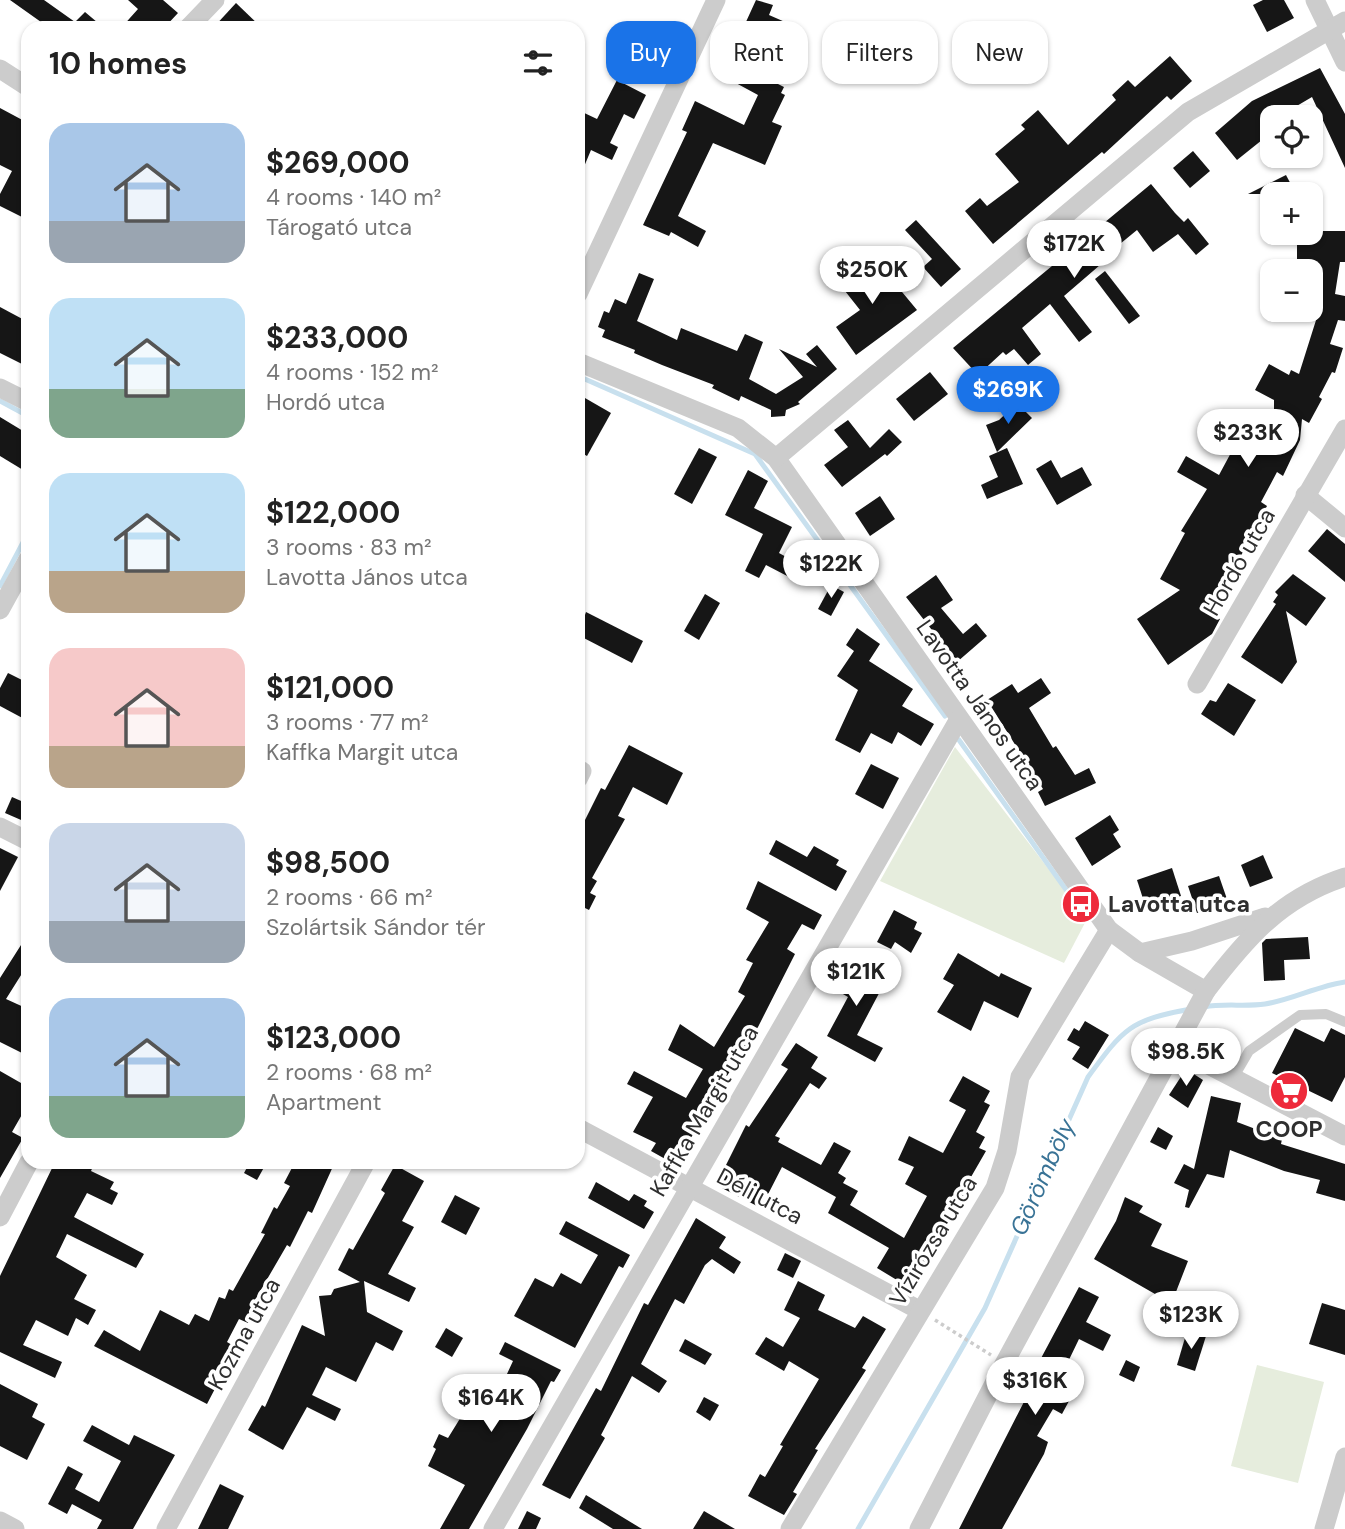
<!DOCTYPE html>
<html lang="en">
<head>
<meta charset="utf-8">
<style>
  :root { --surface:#fff; --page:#f6f6f6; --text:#222; --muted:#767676; --accent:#1a73e8 }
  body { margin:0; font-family:"DM Sans",sans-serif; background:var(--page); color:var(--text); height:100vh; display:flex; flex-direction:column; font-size:26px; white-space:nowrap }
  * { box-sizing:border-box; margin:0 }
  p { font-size:23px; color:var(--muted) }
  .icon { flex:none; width:38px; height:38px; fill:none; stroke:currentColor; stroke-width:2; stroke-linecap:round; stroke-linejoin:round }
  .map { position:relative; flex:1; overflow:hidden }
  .panel { position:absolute; left:21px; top:21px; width:564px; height:1148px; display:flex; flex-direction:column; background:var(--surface); border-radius:21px; box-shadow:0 2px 5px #0004 }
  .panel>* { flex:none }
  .banner { position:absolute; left:606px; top:21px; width:634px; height:63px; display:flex; gap:14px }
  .fabs { position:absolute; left:1260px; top:105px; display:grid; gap:14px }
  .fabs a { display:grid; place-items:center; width:63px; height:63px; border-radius:14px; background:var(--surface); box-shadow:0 2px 5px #0004; font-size:35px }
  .price { position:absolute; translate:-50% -60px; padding:0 16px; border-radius:24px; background:#fff; color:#222; font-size:23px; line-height:46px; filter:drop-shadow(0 2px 4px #0008) }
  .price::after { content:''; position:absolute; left:50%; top:42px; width:21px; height:16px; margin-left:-10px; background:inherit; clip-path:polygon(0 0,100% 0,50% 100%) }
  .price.current { background:var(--accent); color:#fff }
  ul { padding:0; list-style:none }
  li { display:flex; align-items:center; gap:21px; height:175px; padding:0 28px }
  li span { display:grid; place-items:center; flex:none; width:196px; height:140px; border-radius:21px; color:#555 }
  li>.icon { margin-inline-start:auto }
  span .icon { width:84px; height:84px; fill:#fffc; stroke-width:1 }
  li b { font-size:30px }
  h2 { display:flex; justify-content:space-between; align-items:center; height:84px; padding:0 28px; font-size:30px }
  .pill { padding:0 24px; border-radius:21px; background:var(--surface); box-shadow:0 2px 5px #0004; font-size:24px; line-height:63px }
  .pill.current { background:var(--accent); color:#fff }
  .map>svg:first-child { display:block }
  .green { fill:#e6eddd }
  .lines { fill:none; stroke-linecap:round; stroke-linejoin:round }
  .stream { stroke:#c8e0ee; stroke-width:5 }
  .building { fill:#161616 }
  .path { stroke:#ccc; stroke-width:3.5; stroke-dasharray:3.5 3.5; stroke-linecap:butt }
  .lane { stroke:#ccc; stroke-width:10 }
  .street { stroke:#ccc; stroke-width:19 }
  .labels { text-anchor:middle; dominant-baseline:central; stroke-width:7; stroke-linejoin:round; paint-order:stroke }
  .street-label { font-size:23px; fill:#2f2f2f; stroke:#fff }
  .poi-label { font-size:23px; font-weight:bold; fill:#2f2f2f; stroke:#fff; text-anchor:start }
  .water-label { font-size:24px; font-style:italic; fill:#397396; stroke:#fff }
</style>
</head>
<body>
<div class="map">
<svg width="1345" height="1529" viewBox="0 0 1345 1529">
  <rect width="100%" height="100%" fill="#fff"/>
  <g class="green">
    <polygon points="955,747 1087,919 1064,963 880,881"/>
    <polygon points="1257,1365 1324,1382 1298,1483 1231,1466"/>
  </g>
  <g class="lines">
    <g class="stream">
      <polyline points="578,376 755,454 945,716"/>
      <polyline points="0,401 28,416"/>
      <polyline points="0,586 28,533"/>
      <polyline points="959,740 1087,919"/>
      <path d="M 1204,1007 C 1224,1003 1245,1007 1265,1004 C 1292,1000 1317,986 1345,982"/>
      <path d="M 858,1529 L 985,1308 L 1088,1077 C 1124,1028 1130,1020 1191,1009"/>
    </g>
  </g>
  <g class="building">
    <polygon points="10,0 44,0 75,22 85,12 104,28 37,28 41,22"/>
    <polygon points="128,0 163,0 178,13 164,28 121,28 138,9"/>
    <polygon points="756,0 773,5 769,15 785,22 778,38 745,24"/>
    <polygon points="1263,0 1284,0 1294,18 1267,32 1253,5"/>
    <polygon points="236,3 262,28 213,28"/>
    <polygon points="646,26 670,36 661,57 635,46 637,42 623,31"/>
    <polygon points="725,45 755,60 750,70 784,87 781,93 785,95 772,122 782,126 765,165 713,143 678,216 706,231 698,247 671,232 669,236 643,225 687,132 682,130 695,101 744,125 758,95 712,70"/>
    <polygon points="1170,56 1192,81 1171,100 1167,96 1104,154 1102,152 993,244 965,211 980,198 987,206 1019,182 995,154 1025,129 1021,125 1038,110 1068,145 1116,100 1112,95 1128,80 1135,87"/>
    <polygon points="1320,68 1345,114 1345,168 1312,97 1278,117 1272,117 1272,132 1237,160 1215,133 1252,101"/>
    <polygon points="617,80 646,95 634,119 624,114 610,143 618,147 612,160 591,150 578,181 578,110 597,119"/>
    <polygon points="0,108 28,123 28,220 0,206 0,194 12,171 0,165"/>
    <polygon points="1193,151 1210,171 1190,188 1173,168"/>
    <polygon points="1286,175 1296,194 1248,194"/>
    <polygon points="1151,184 1175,213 1184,222 1188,218 1209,244 1196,255 1178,234 1153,252 1137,230 1098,262 1100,265 1064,296 1092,332 1079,342 1050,304 1022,328 1041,354 1028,365 1014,349 1006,355 1003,352 978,375 953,348"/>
    <polygon points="916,220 961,269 941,287 923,267 932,259 905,230"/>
    <polygon points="1317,231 1345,231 1345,262 1340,262 1335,294 1345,296 1345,321 1338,320 1330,344 1343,348 1335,373 1332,372 1319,397 1322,399 1309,423 1302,419 1300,440 1283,476 1277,472 1261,502 1267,506 1211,613 1220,619 1212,634 1168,665 1137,619 1180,590 1160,579 1185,533 1181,531 1207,489 1177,472 1186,456 1219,475 1233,449 1217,440 1228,423 1244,423 1257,431 1274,416 1274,400 1255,390 1269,364 1289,375 1291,370 1299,374 1317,317 1311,316 1311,262 1297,262 1297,238 1317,238"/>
    <polygon points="851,263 862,276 878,263 917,310 856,355 836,327 860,310 834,277"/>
    <polygon points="1105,271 1140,316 1129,324 1095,279"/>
    <polygon points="639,273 654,279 637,321 677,340 681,328 737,351 745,334 763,342 749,379 776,394 803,377 779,349 817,367 806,354 817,345 837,369 798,402 800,404 786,410 785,416 771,417 771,410 741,396 739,401 712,388 714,385 662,365 634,353 635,350 602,337 605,330 598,327 604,311 609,313 615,299 626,304"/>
    <polygon points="0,307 28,322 28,367 0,353"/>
    <polygon points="930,372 948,394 914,421 896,399"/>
    <polygon points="578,394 611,413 587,456 578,451"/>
    <polygon points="1017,403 1032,418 997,452 986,425 999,420"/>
    <polygon points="0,417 28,434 28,473 0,456"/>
    <polygon points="848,420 870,448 889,429 902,442 887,456 885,454 842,487 824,465 848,447 834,430"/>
    <polygon points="699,448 717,457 692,504 674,494"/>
    <polygon points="1007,448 1023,484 987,499 981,485 998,477 989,456"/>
    <polygon points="1051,460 1061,478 1082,467 1092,485 1057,505 1036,469"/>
    <polygon points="748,470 768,481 754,508 792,527 779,553 799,564 791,578 766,565 759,578 745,571 763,534 725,515"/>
    <polygon points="880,496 895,519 870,536 855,513"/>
    <polygon points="1327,529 1345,544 1345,582 1308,551"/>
    <polygon points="1293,574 1326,598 1306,626 1286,611 1297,662 1282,684 1241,657 1276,604 1273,602 1278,595 1275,592"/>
    <polygon points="936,575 953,600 941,608 963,634 976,623 987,636 957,662 906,597"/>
    <polygon points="831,585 844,592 831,616 818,609"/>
    <polygon points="705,594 720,603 699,640 684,631"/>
    <polygon points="586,612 643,641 632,663 578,635"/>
    <polygon points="857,628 880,644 869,661 913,689 902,706 934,724 921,746 898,732 892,744 871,733 860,753 835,740 858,690 837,676 854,651 846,645"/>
    <polygon points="8,673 28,683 28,721 0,706 0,688"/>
    <polygon points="1041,678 1051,693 1029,708 1053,748 1056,746 1075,775 1089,768 1096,783 1045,806 1038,792 1043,789 987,700 1012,684 1018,693"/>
    <polygon points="1228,683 1256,700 1234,736 1201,714 1210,700 1216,702"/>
    <polygon points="629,745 683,773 667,805 633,787 618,816 625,819 592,878 597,881 590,893 596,896 589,910 583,907 578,916 578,834 601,788 605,790"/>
    <polygon points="871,764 899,778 883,809 855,794"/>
    <polygon points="12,797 28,804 28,823 5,813"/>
    <polygon points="1110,815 1119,830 1113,834 1121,847 1092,866 1075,838"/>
    <polygon points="776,840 807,857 814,846 839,860 836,865 847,871 836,891 769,854"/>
    <polygon points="0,848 18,857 0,891"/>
    <polygon points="1263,855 1273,878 1250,887 1241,865"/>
    <polygon points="1172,868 1181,896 1146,908 1137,880"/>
    <polygon points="1219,876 1228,902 1197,913 1188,886"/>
    <polygon points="758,881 822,915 814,930 802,924 787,949 795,954 758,1027 713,1098 676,1165 651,1151 656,1143 633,1132 653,1097 627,1084 634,1071 686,1098 703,1069 668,1050 680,1024 714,1047 745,996 738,992 753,963 746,960 769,922 746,909"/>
    <polygon points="894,910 917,922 914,929 922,933 911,953 895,942 891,949 877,942"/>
    <polygon points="28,934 28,964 6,999 28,1009 28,1056 0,1042 0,978"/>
    <polygon points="1308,937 1310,959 1284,960 1285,980 1264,981 1262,943 1266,939"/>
    <polygon points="958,953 999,977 1001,973 1032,988 1018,1018 984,1001 971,1031 937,1012 954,985 943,979"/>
    <polygon points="853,960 886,980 857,1035 883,1048 875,1062 827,1036 848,997 831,987 846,963 850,965"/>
    <polygon points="1085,1021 1109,1035 1088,1069 1072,1059 1080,1047 1067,1040 1074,1028 1079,1031"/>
    <polygon points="1295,1028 1324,1042 1331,1028 1345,1035 1345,1077 1332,1102 1272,1073"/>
    <polygon points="796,1043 818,1057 811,1068 827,1078 819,1089 810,1083 775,1136 780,1138 778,1142 821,1165 834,1142 851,1151 838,1173 846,1178 843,1183 858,1191 850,1205 904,1238 927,1196 905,1184 914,1167 898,1160 909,1136 943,1153 966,1110 949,1101 963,1076 990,1091 984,1102 990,1105 976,1132 985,1137 979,1148 986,1151 971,1177 973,1179 910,1288 877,1268 889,1248 828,1213 836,1197 782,1167 761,1208 716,1185 746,1125 749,1127 788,1069 781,1065"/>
    <polygon points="1186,1069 1203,1080 1188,1108 1169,1095"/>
    <polygon points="0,1071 28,1087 28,1104 12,1132 23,1138 0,1178"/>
    <polygon points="1211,1096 1241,1103 1237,1122 1282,1139 1281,1144 1345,1164 1345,1201 1316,1193 1320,1180 1284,1171 1230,1150 1224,1178 1207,1174 1189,1208 1185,1207 1189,1190 1174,1183 1184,1164 1194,1169"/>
    <polygon points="1158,1127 1173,1136 1166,1150 1150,1142"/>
    <polygon points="55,1162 95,1162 91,1171 114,1182 110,1189 118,1193 112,1205 87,1193 74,1217 144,1254 136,1268 67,1234 56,1257 87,1275 74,1299 96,1310 88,1325 76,1318 68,1336 36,1320 23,1345 62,1362 55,1378 0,1352 0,1276"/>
    <polygon points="250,1162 267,1162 257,1180 244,1173"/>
    <polygon points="295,1162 335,1162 312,1213 308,1211 290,1247 287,1245 255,1300 248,1323 239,1319 227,1342 232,1345 214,1378 219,1381 207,1404 94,1346 104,1330 140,1351 160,1310 189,1325 195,1314 209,1321 219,1297 225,1299 229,1289 233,1291 265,1234 261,1233 274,1207 277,1209 290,1186 284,1183"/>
    <polygon points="395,1165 424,1181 402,1221 414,1227 388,1274 416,1288 409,1302 364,1281 367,1312 403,1331 393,1351 376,1342 356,1382 326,1367 312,1395 341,1409 335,1421 307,1407 283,1450 248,1430 262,1405 265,1407 302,1325 325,1336 319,1296 331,1295 334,1289 360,1282 338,1270 349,1248 353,1250 385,1193 381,1190"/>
    <polygon points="596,1182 629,1201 634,1194 647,1201 644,1206 654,1212 644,1229 588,1198"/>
    <polygon points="455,1195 480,1208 466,1235 441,1222"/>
    <polygon points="1125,1197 1143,1206 1139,1212 1162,1224 1151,1246 1188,1261 1167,1315 1150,1308 1155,1294 1094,1259 1116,1221"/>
    <polygon points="696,1218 726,1237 719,1248 741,1262 734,1274 712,1259 705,1265 684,1304 675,1299 641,1364 667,1381 659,1393 632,1376 601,1435 605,1438 570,1499 542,1485 596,1388 601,1391 644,1303 648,1305"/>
    <polygon points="566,1221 630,1255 623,1268 619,1266 575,1348 514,1316 535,1278 553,1287 561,1273 581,1284 598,1255 559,1234"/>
    <polygon points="785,1253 801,1261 793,1278 777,1270"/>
    <polygon points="798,1281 825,1295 818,1310 855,1328 863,1316 886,1329 862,1368 866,1370 815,1449 818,1450 793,1492 797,1494 784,1515 748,1496 760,1474 765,1477 783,1446 780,1445 819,1379 789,1361 784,1371 755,1354 766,1337 783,1347 800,1318 784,1310"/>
    <polygon points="1079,1287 1099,1297 1086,1322 1111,1335 1103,1351 1079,1339 1066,1366 1083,1375 1062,1414 1053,1409 1037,1436 1048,1442 1044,1454 1002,1529 959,1529 1028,1394 1023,1392"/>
    <polygon points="1322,1303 1345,1310 1345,1355 1309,1344"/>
    <polygon points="446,1328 463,1338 452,1357 435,1347"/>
    <polygon points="1187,1331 1206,1336 1195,1371 1177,1365"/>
    <polygon points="685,1339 712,1354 705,1365 679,1351"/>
    <polygon points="505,1342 561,1370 554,1382 551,1381 527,1429 469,1529 440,1529 465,1485 428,1466 436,1449 433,1447 439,1434 448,1438 472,1399 485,1407 495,1387 500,1389 513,1361 499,1354"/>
    <polygon points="1126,1360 1140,1367 1134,1382 1119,1375"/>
    <polygon points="0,1384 38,1404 32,1417 45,1424 27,1460 0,1446"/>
    <polygon points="704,1397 719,1405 710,1421 696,1412"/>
    <polygon points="92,1425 129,1445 134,1435 175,1455 133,1529 97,1529 102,1520 72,1504 67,1514 48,1504 68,1466 83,1474 75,1489 99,1502 121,1461 83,1441"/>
    <polygon points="220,1484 244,1496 228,1529 198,1529"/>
    <polygon points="586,1495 642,1529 613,1529 579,1508"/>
    <polygon points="527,1511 541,1518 536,1529 518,1529"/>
    <polygon points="704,1511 735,1529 693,1529"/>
  </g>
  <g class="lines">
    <polyline class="path" points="935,1320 991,1355"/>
    <polyline class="lane" points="1232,1080 1249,1051 1300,1015 1326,1014 1345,1022"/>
    <g class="street">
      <polyline points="1315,0 1345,62"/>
      <polyline points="188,28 215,0"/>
      <polyline points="0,69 28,87"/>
      <polyline points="578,294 716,0"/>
      <polyline points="578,362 738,428 776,458 1109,930 1140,953 1206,991"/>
      <polyline points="0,388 28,402"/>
      <polyline points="776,458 1188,112 1345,21"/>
      <polyline points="1305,495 1345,528"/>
      <polyline points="0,610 28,559"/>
      <polyline points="1197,684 1345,429"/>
      <polyline points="578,779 582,771"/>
      <polyline points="0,827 28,841"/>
      <polyline points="1140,953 1192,941 1265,917"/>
      <polyline points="1174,1047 1345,1136"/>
      <polyline points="578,1128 919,1310"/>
      <polyline points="0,1217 29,1162"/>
      <polyline points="0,1521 15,1529"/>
      <polyline points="166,1529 366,1162"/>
      <polyline points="493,1529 959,719"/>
      <polyline points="790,1529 995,1188 1007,1151 1020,1077 1109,930"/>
      <path d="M 919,1529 L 1004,1364 L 1206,991 C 1246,939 1280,898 1345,877"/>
      <polyline points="1324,1529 1345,1457"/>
    </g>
  </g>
  <defs>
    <g id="bus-disc" transform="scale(2.0125)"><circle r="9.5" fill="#ee2a3b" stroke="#fff"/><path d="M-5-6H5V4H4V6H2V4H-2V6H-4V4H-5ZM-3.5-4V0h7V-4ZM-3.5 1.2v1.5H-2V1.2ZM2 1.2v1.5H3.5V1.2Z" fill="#fff"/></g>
    <g id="supermarket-disc" transform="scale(2.0125)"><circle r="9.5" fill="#ee2a3b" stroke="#fff"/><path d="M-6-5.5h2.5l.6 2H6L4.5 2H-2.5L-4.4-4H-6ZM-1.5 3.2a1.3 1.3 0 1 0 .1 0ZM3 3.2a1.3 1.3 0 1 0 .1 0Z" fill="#fff"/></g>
  </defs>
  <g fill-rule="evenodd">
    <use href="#bus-disc" x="1081" y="904"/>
    <use href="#supermarket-disc" x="1289" y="1091"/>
  </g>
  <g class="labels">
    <g class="street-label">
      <text transform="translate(1239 562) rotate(-60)">Hordó utca</text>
      <text transform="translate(980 705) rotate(55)">Lavotta János utca</text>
      <text transform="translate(704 1111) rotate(-60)">Kaffka Margit utca</text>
      <text transform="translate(760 1196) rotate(28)">Déli utca</text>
      <text transform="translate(933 1241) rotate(-59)">Vízirózsa utca</text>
      <text transform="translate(244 1334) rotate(-61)">Kozma utca</text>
    </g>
    <g class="poi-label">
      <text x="1108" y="904">Lavotta utca</text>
      <text x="1289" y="1129" text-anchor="middle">COOP</text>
    </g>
    <g class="water-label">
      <text transform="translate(1042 1177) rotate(-66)">Görömböly</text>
    </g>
  </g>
</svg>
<div class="fabs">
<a><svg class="icon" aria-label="locate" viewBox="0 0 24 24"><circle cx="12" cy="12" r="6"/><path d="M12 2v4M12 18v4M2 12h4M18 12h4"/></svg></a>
<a>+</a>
<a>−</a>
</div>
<b class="price" style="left:1074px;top:280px">$172K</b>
<b class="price" style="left:872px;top:306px">$250K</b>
<b class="price current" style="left:1008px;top:426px">$269K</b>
<b class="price" style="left:1248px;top:469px">$233K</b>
<b class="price" style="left:831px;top:600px">$122K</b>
<b class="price" style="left:856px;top:1008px">$121K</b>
<b class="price" style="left:1186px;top:1088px">$98.5K</b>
<b class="price" style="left:1191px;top:1351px">$123K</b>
<b class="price" style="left:1035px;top:1417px">$316K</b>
<b class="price" style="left:491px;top:1434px">$164K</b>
<div class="banner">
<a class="pill current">Buy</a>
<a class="pill">Rent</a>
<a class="pill">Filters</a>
<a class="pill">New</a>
</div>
<section class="panel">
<h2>10 homes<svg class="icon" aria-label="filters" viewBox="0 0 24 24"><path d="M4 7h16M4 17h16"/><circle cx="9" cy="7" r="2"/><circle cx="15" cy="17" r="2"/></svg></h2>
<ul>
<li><span style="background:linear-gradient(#a9c7e8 70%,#9aa5b1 0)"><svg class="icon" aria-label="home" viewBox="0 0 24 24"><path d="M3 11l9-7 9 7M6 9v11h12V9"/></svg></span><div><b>$269,000</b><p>4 rooms · 140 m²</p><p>Tárogató utca</p></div></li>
<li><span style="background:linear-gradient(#bfe0f5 65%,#7fa58c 0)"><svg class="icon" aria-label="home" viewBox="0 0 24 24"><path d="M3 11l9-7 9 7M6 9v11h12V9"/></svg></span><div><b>$233,000</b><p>4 rooms · 152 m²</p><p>Hordó utca</p></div></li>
<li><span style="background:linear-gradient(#bfe0f5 70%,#b9a48a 0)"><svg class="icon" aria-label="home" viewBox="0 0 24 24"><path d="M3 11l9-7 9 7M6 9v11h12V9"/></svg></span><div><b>$122,000</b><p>3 rooms · 83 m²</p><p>Lavotta János utca</p></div></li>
<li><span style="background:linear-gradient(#f6c9c9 70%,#b9a48a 0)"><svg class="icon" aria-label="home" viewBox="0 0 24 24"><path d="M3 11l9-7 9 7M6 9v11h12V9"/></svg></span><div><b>$121,000</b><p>3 rooms · 77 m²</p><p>Kaffka Margit utca</p></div></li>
<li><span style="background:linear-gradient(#c9d6e8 70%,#9aa5b1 0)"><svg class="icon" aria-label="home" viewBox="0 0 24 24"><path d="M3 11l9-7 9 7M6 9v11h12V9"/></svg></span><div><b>$98,500</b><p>2 rooms · 66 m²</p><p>Szolártsik Sándor tér</p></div></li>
<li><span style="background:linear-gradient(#a9c7e8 70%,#7fa58c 0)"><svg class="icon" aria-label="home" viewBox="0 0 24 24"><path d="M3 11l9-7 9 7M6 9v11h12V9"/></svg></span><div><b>$123,000</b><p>2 rooms · 68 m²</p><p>Apartment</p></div></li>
</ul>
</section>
</div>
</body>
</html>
